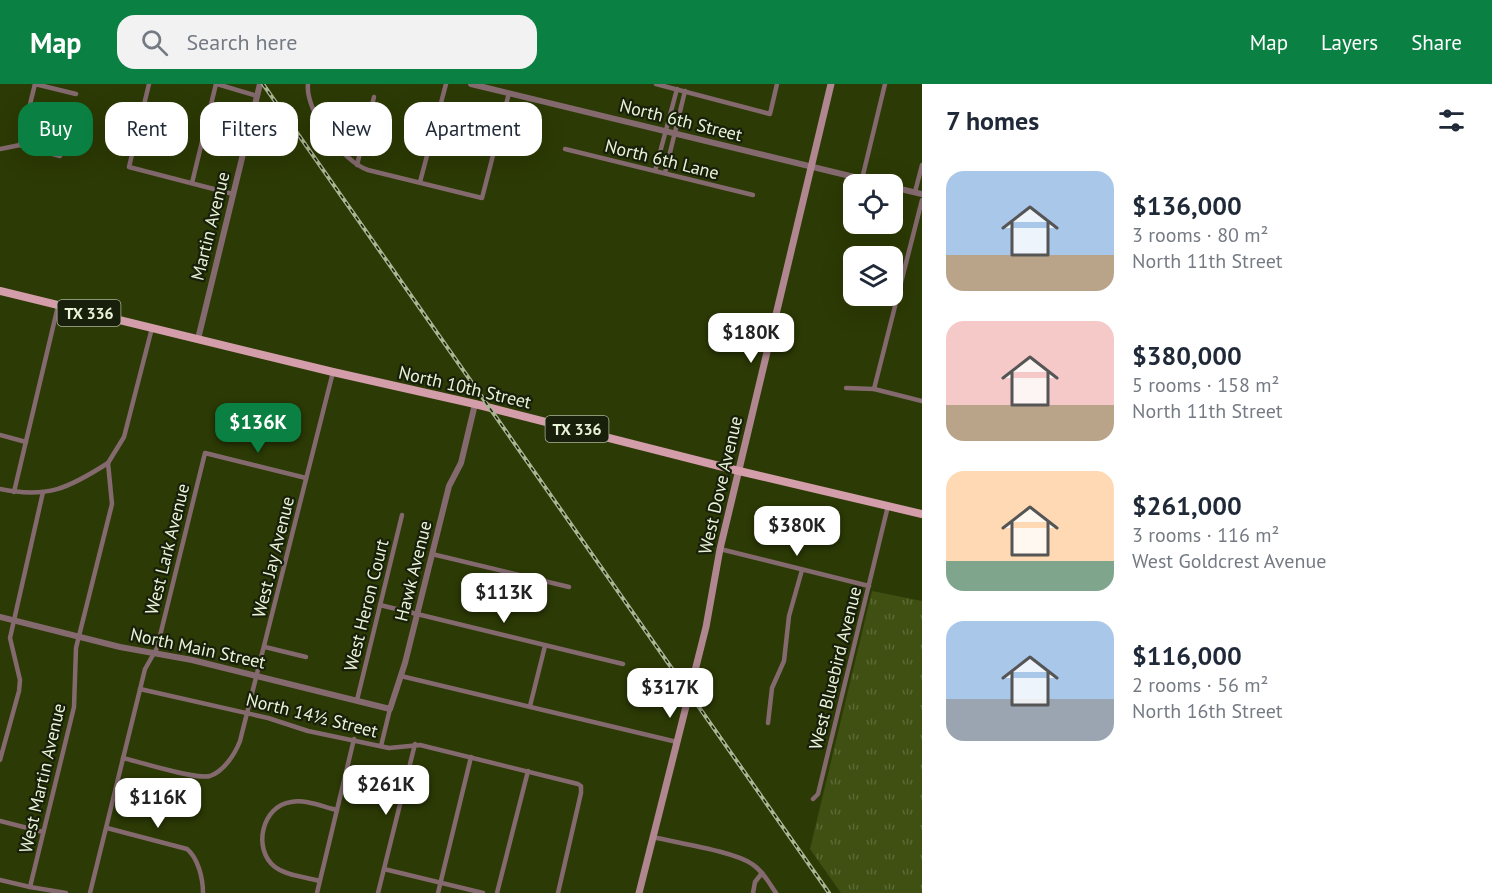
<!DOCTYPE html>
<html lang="en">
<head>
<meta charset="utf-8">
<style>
  :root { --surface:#fff; --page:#f2f2f3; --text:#1f2937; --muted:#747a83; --accent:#0b8043 }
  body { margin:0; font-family:"PT Sans",sans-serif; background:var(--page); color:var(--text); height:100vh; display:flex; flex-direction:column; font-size:22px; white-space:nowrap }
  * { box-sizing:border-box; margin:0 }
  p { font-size:20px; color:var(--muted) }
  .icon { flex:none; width:33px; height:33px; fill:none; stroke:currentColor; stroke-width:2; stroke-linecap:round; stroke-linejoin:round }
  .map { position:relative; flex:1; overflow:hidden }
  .drawer { display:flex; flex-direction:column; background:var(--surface); width:570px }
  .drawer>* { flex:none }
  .guide { position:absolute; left:18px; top:18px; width:570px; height:54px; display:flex; gap:12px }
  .fabs { position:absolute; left:843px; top:90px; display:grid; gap:12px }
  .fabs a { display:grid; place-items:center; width:60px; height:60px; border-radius:12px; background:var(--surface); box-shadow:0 6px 24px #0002; font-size:30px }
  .price { position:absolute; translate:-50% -51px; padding:0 14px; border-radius:12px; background:#fff; color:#222; font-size:20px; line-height:39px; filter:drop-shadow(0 2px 3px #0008) }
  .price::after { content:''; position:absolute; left:50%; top:36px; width:18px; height:14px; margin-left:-9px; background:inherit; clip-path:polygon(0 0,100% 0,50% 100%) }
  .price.active { background:var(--accent); color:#fff }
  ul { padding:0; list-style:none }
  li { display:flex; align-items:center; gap:18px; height:150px; padding:0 24px }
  li span { display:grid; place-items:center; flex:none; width:168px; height:120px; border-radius:18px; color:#555 }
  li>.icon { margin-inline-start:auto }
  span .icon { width:72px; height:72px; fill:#fffc; stroke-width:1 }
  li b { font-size:26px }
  h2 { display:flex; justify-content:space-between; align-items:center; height:72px; padding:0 24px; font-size:26px }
  .chip { padding:0 21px; border-radius:18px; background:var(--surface); box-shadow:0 6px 24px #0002; font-size:21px; line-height:54px }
  .chip.active { background:var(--accent); color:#fff }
  header { display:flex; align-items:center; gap:36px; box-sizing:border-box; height:84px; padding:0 30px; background:var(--accent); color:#fff }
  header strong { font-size:28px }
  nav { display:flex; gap:33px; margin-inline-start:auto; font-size:21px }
  .search { width:420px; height:54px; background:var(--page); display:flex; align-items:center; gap:15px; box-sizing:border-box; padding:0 21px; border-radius:18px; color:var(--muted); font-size:22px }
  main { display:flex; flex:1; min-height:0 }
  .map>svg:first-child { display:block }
  .park { fill:url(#park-tufts) }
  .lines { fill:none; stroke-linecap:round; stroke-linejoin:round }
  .minor { stroke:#846a6f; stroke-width:4.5 }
  .tertiary { stroke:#846a6f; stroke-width:6 }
  .secondary { stroke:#b08790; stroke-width:7 }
  .primary { stroke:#d39eaa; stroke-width:8 }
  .rail-casing { stroke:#aab592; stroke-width:4 }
  .rail { stroke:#181f0a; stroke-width:1.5; stroke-dasharray:4.5; stroke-linecap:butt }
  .labels { text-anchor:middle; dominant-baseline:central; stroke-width:4.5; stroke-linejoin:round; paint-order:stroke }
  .shield { fill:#181f0a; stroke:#aab39a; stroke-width:1.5 }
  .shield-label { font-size:16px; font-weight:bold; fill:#e9f3d8 }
  .street-label { font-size:18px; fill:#e9f3d8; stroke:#181f0a }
</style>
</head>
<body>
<header>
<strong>Map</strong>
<div class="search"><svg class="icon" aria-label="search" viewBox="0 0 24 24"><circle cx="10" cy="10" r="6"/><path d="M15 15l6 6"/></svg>Search here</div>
<nav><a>Map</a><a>Layers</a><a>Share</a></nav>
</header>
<main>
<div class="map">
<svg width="922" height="809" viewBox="0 0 922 809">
  <defs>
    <pattern id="park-tufts" width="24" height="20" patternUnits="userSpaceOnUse" patternTransform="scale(1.5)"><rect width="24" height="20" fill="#3f5012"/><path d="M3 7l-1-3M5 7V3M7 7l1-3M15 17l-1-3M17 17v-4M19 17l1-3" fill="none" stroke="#5b6a34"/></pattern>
  </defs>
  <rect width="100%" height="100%" fill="#2c3a05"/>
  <polygon class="park" points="872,507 922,517 922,809 841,809 810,765"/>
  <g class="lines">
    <g class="minor">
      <polyline points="35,0 76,10"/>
      <polyline points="149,0 129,83 233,110"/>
      <polyline points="217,0 257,12"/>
      <path d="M 308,0 C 305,27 342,77 368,86 L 482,114 L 509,9"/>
      <polyline points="656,0 770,30 777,0"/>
      <polyline points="20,61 35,0"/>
      <polyline points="0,65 20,61 60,72"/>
      <polyline points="565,65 753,111"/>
      <polyline points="357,81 374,13"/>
      <polyline points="655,87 677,5"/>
      <polyline points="665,89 685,7"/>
      <polyline points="862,95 885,0"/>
      <polyline points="420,98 446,0"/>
      <polyline points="192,99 216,0"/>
      <polyline points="915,108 922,81"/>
      <polyline points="846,304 874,305 922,317"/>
      <polyline points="874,305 922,116"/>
      <polyline points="0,351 26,358"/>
      <path d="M 0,405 C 47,415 69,404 108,379"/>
      <polyline points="14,408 58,222"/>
      <polyline points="720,465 869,502"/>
      <polyline points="432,470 569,503"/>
      <polyline points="380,521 623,580"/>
      <polyline points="265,563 306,573"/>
      <polyline points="401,592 677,658"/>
      <polyline points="140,605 268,634 308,647 389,664 420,661 578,700 581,702 581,709 558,809"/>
      <polyline points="357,616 402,431"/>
      <polyline points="530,622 545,562"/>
      <polyline points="768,639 772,604 784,577 789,532 802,486"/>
      <polyline points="381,662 390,625"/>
      <path d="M 123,674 C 140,678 196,696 210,692 C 224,687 235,670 240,657 L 333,288"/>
      <polyline points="0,676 19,607 20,596 10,554 43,408"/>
      <polyline points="813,715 818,710 888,422"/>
      <polyline points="0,737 43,748"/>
      <path d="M 107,744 L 187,765 C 198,774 203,794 203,809"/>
      <path d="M 653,753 C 677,759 733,767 752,780 C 763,787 769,799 776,809"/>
      <polyline points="384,785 483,809"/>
      <polyline points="0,796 30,803 66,809"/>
      <path d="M 319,797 C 306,793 287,792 275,783 C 252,765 262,722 291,718 C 306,715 323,723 337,726"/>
      <polyline points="30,803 74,623 76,564 112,420 108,379 124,353 152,244"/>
      <polyline points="90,809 145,585 157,564 205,369 306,394"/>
      <polyline points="317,809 354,655"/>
      <polyline points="378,809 415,660"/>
      <polyline points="438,809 471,673"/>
      <polyline points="497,809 528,687"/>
      <polyline points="753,809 755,798 762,789"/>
    </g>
    <g class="tertiary">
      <polyline points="471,0 883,100"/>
      <polyline points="892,103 922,110"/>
      <polyline points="198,255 260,0"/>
      <polyline points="0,533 120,563 192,576 390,625 405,579 449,402 461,379 475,320"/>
    </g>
    <polyline class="secondary" points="639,809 706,543 720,465 831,0"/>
    <polyline class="primary" points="0,207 333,288 475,320 739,387 922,430"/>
    <g class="rail-casing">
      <polyline id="rail" points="263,0 829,809"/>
    </g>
    <use href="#rail" class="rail"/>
  </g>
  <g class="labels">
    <g class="shield">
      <rect x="57.5" y="216" width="63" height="26" rx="4.5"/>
      <rect x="545.5" y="332" width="63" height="26" rx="4.5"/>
    </g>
    <g class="shield-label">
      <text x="89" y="229">TX 336</text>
      <text x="577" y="345">TX 336</text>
    </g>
    <g class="street-label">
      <text transform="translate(681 36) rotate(14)">North 6th Street</text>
      <text transform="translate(662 75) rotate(14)">North 6th Lane</text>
      <text transform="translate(210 142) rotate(-76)">Martin Avenue</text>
      <text transform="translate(465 303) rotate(13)">North 10th Street</text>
      <text transform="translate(720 401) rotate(-77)">West Dove Avenue</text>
      <text transform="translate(167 465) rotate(-76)">West Lark Avenue</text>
      <text transform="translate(273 473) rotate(-76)">West Jay Avenue</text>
      <text transform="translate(413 487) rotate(-76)">Hawk Avenue</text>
      <text transform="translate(366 521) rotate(-76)">West Heron Court</text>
      <text transform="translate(198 564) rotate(12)">North Main Street</text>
      <text transform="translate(835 584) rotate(-76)">West Bluebird Avenue</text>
      <text transform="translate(312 631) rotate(14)">North 14½ Street</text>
      <text transform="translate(42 694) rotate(-77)">West Martin Avenue</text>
    </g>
  </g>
</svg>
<div class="fabs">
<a><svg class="icon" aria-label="locate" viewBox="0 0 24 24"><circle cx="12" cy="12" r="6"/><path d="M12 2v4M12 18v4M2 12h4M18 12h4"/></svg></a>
<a><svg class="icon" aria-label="layers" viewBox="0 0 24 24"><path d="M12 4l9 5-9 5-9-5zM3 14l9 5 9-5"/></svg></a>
</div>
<b class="price" style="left:751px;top:280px">$180K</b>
<b class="price active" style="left:258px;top:370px">$136K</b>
<b class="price" style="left:797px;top:473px">$380K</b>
<b class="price" style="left:504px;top:540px">$113K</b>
<b class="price" style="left:670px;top:635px">$317K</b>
<b class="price" style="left:386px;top:732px">$261K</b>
<b class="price" style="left:158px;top:745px">$116K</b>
<div class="guide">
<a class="chip active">Buy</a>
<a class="chip">Rent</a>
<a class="chip">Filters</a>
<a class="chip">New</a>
<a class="chip">Apartment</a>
</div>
</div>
<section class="drawer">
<h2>7 homes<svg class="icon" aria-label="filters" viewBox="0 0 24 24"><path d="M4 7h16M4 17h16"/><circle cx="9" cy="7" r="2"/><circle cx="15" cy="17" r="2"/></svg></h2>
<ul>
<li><span style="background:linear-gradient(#a9c7e8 70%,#b9a48a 0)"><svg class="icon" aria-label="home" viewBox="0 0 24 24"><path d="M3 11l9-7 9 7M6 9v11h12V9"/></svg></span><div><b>$136,000</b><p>3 rooms · 80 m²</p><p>North 11th Street</p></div></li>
<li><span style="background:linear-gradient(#f6c9c9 70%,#b9a48a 0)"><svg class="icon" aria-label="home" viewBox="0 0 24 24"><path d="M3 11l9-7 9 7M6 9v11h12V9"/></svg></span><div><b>$380,000</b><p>5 rooms · 158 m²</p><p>North 11th Street</p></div></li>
<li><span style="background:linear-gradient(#ffd9b3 75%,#7fa58c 0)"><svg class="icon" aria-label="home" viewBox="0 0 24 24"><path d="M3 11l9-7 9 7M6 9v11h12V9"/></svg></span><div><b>$261,000</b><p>3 rooms · 116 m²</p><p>West Goldcrest Avenue</p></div></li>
<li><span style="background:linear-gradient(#a9c7e8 65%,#9aa5b1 0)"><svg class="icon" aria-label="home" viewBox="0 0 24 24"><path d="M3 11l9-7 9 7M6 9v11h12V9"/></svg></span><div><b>$116,000</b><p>2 rooms · 56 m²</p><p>North 16th Street</p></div></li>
</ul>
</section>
</main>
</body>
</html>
